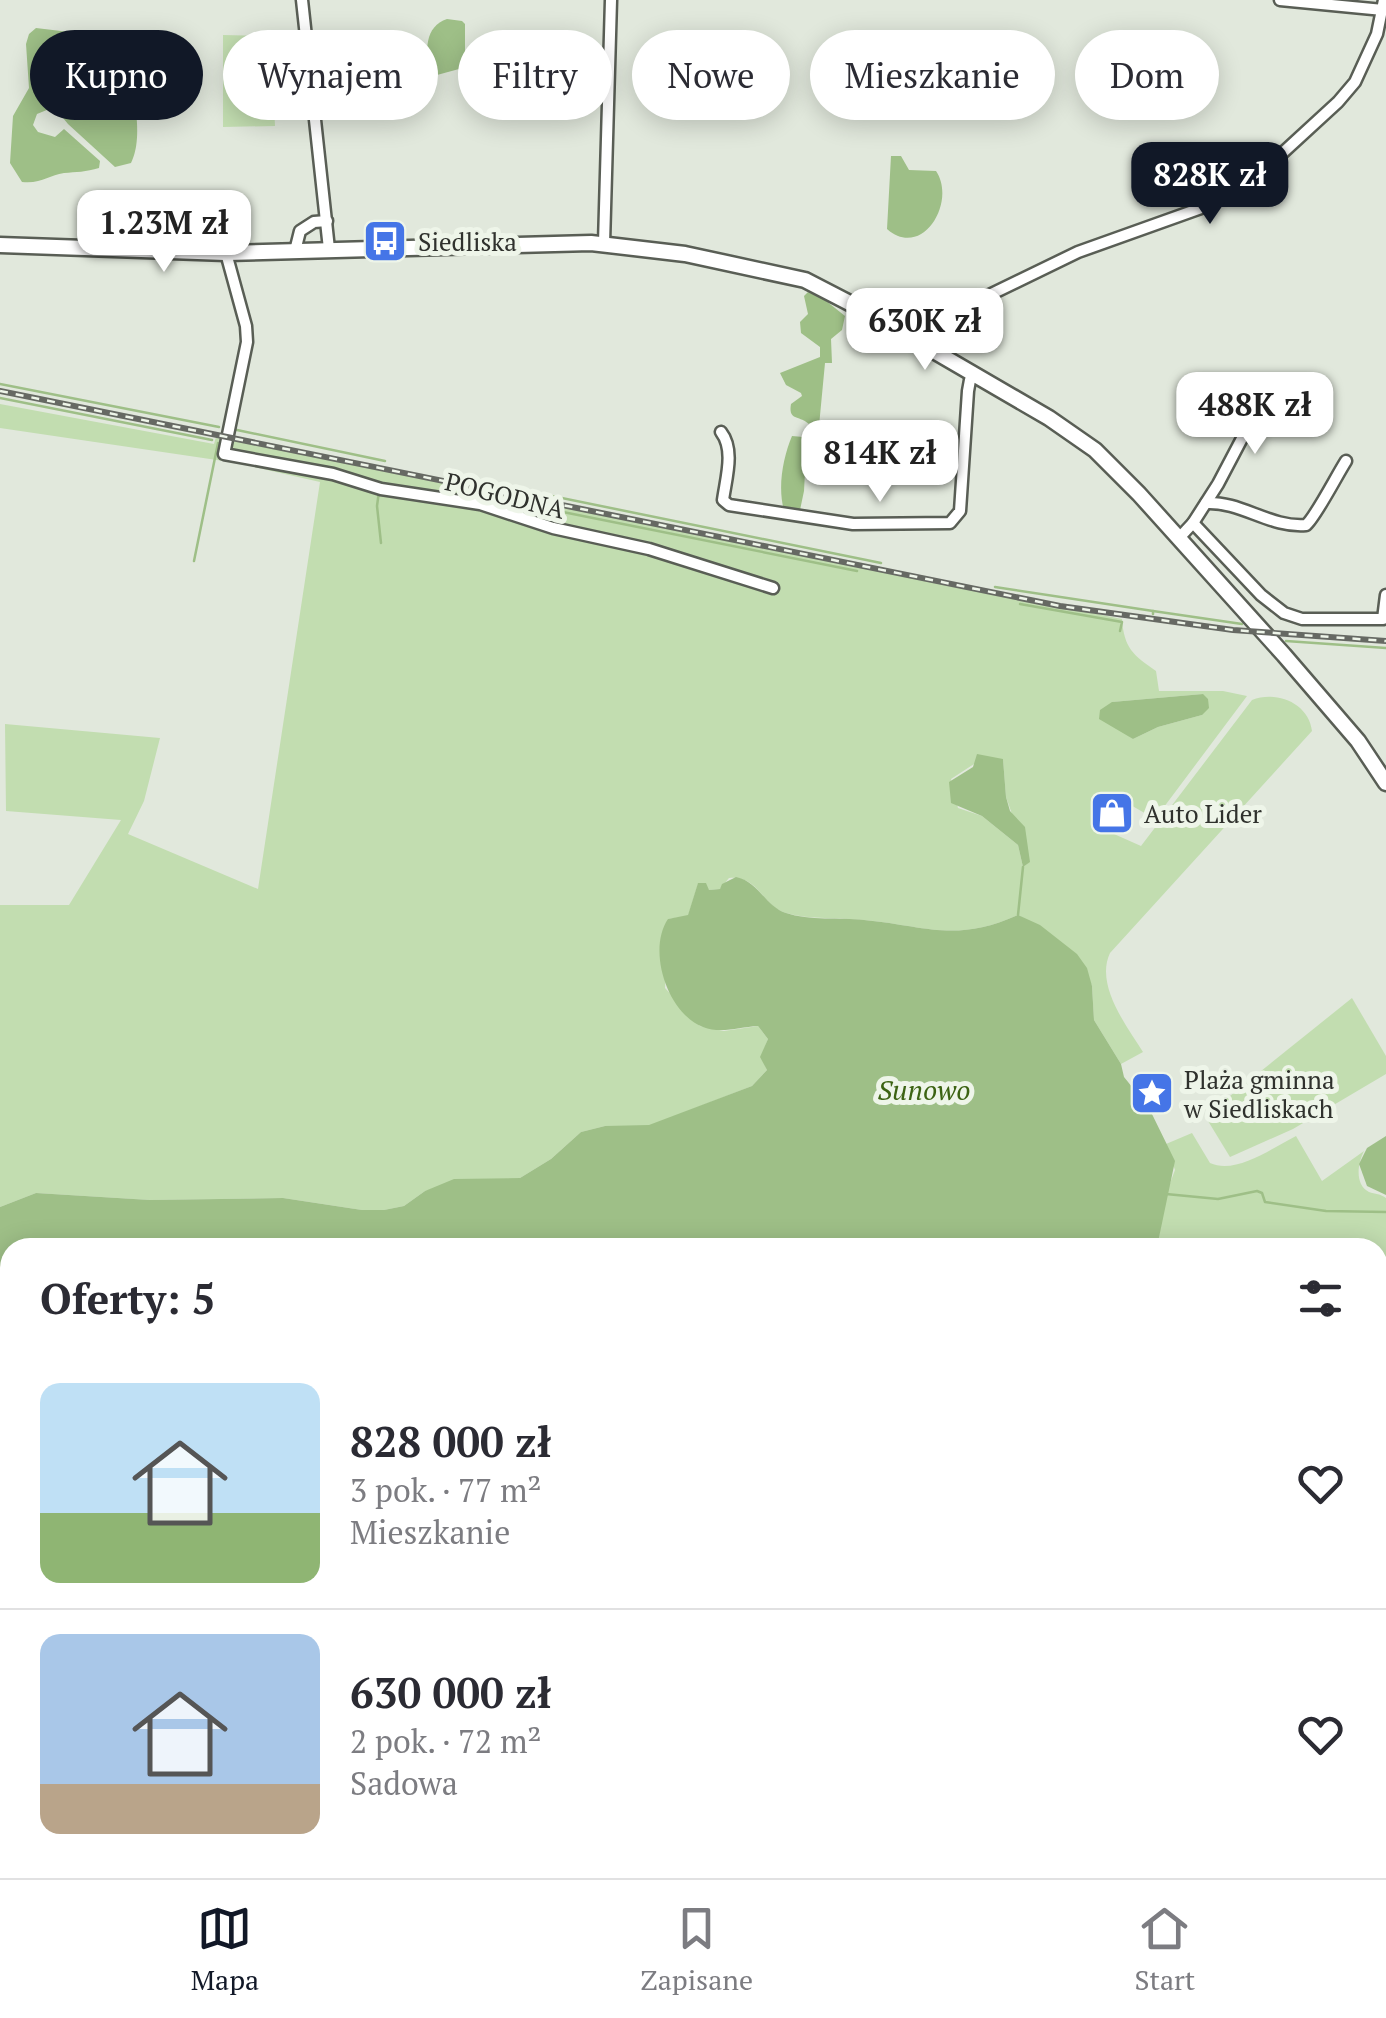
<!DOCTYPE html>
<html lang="pl">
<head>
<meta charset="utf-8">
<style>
  :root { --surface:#fff; --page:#f7f7f7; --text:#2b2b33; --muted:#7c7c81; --line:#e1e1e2; --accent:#111827 }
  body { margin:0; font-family:"PT Serif",serif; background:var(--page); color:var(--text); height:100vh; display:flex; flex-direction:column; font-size:38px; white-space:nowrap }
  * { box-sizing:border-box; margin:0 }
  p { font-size:32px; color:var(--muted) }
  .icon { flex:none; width:55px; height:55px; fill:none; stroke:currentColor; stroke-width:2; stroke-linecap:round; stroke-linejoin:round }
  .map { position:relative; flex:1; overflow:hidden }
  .sheet { position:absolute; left:0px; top:1238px; width:1388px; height:642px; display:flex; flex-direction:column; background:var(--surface); border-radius:30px 30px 0 0; box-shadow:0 5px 25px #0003 }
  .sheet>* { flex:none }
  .guide { position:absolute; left:30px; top:30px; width:1328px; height:90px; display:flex; gap:20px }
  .price { position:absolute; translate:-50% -85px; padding:0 22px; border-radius:20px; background:#fff; color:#222; font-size:32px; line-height:65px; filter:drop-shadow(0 2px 5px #0008) }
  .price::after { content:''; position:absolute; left:50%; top:60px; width:30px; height:22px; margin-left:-15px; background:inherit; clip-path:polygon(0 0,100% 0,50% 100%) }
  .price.current { background:var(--accent); color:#fff }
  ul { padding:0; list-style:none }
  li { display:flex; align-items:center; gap:30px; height:250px; padding:0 40px }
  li+li { border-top:2px solid var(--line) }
  li span { display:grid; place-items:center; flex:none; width:280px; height:200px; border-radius:20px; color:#555 }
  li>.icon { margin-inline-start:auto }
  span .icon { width:120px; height:120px; fill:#fffc; stroke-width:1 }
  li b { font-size:42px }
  h2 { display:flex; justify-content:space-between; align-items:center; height:120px; padding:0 40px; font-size:42px }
  .tag { padding:0 35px; border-radius:45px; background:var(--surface); box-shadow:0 5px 25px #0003; font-size:35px; line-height:90px }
  .tag.current { background:var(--accent); color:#fff }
  .dock { display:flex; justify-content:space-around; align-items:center; height:140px; border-top:2px solid var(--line); background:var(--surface); font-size:28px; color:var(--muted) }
  .dock a { display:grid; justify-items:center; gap:5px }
  .dock .current { color:var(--accent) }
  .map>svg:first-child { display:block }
  .green { fill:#c2ddb0; fill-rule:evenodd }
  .forest { fill:#9ebf86 }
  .water { fill:#9ebf87 }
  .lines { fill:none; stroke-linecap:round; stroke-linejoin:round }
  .stream { stroke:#9ebf87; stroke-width:2.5 }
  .minor-casing { stroke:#595e55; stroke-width:15 }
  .secondary-casing { stroke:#595e55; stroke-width:19 }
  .primary-casing { stroke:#595e55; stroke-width:20 }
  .minor { stroke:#fff; stroke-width:10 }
  .secondary { stroke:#fff; stroke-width:14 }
  .primary { stroke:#fff; stroke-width:15 }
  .rail-casing { stroke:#666963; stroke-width:6 }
  .rail { stroke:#eef5e9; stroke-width:2.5; stroke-dasharray:8; stroke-linecap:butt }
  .labels { text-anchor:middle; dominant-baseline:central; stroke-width:10; stroke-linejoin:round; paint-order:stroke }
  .poi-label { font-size:25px; fill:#2f312d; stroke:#eef5e9; text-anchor:start }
  .street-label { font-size:25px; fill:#2f312d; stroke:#eef5e9 }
  .water-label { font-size:28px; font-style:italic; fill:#3c6313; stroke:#eef5e9 }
</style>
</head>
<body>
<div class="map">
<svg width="1386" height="1878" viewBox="0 0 1386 1878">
  <rect width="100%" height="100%" fill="#e1e8dc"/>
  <g class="green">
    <polygon points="223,35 271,36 275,126 223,127"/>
    <path d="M 0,404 L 214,444 L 216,437 L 1122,619 C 1124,648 1133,655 1156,671 L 1159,691 L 1223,691 L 1247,696 L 1155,819 L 1115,796 L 1096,826 L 1141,846 L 1252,700 C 1276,690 1309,703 1312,731 L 1110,953 C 1095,985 1126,1025 1143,1052 L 1121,1064 L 1094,1020 L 1092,986 L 1076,954 L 1018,915 C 955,943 927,926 864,920 C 840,917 810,920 786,913 C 763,907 758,874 729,878 L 720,889 L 709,890 L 698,884 L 688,916 L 668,919 L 665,988 L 700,1026 L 724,1031 L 758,1026 L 768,1039 L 761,1057 L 767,1070 L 752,1086 L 649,1126 L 605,1126 L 581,1132 L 551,1159 L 520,1178 L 425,1191 L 404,1206 L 384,1210 L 362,1210 L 283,1198 L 150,1200 L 36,1193 L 0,1207 L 0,905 L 69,905 L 121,820 L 6,811 L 5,724 L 160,738 L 144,801 L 128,834 L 258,889 L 320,482 L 237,463 L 0,428 ZM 1203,694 L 1202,715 L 1158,727 L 1133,739 L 1114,725 L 1112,702 ZM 1003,759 L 1006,797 L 1029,862 L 1023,867 L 1018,845 L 982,816 L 958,808 L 951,779 L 974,764 Z"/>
    <polygon points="1352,998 1386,1056 1386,1074 1293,1129 1230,1157 1205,1116"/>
    <path d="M 1192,1133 L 1210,1163 C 1236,1175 1272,1148 1296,1136 L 1322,1181 L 1364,1151 C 1358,1163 1354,1184 1369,1192 C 1375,1194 1381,1194 1386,1198 L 1386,1325 L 1378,1331 L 1378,1248 L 1157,1248 L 1166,1194 L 1175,1170 L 1166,1144 Z"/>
    <polygon points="1378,1791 1386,1795 1386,1878 509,1878 506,1870 1378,1870"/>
  </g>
  <g class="forest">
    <path d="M 808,292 L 825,300 L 845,316 L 842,330 L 831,339 L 832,363 L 825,363 L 817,447 L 806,453 L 804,491 L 800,510 L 794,519 L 787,519 C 776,494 782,460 792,436 L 803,437 L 810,431 L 809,424 C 799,415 788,421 791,404 L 802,396 L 801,393 L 786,385 L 780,373 L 820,357 L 820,347 L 801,333 L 800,322 L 808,314 L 804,296 Z"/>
    <polygon points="0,1793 10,1795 10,1870 506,1870 509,1878 0,1878"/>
  </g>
  <g class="water">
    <path d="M 447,19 L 462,21 L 465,24 L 465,61 L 459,69 L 437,75 L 431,72 C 424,52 425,26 447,19 Z"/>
    <path d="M 36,28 L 111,37 C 130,63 147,134 131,163 L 115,167 L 68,124 L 54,107 L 37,114 L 33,125 L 38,132 L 55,137 L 64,129 L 100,161 L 99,168 C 86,172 76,172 64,173 C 49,175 42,184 22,182 L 10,163 L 13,116 L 29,88 L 26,44 L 29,34 Z"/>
    <path d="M 891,156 L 901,156 L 909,170 L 936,171 C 957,202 922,260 887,229 Z"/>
    <polygon points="1203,694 1208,699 1209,708 1202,715 1158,727 1133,739 1099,719 1100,710 1112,702"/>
    <polygon points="977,754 1003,759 1006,797 1010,811 1025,827 1030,862 1023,867 1018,845 982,816 951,803 949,782 973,767"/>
    <path d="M 736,877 C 758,881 766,907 786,913 C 809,921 840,917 864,920 C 927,926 955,943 1018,915 L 1040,925 L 1077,954 L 1087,968 L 1092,986 L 1094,1020 L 1121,1064 L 1124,1077 L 1149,1108 L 1175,1161 L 1157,1247 L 10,1248 L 10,1795 L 0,1793 L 0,1207 L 36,1193 L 150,1200 L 283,1198 L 362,1210 L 384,1210 L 404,1206 L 425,1191 L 454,1179 L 520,1178 L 551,1159 L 581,1132 L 605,1126 L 649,1125 L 752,1086 L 767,1070 L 760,1057 L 768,1039 L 758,1026 C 739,1027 721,1034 703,1027 C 667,1013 647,950 668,919 L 688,915 L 698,883 L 706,883 L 709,890 L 720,889 L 722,884 Z"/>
    <polygon points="1386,1136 1386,1195 1367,1186 1359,1164 1367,1148"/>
  </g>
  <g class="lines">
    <g class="stream">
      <polyline points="0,384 219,427"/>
      <polyline points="0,398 212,440"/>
      <polyline points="237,430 385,461"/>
      <polyline points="483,482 881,563"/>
      <polyline points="379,491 377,506 381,543"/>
      <polyline points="487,501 540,511 543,508 857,571"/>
      <polyline points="194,561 218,443"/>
      <polyline points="995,587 1153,611"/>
      <polyline points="1020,604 1122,622 1120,631"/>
      <polyline points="1153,614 1153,611 1242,624"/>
      <polyline points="1286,641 1386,648"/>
      <polyline points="1018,915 1023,867"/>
      <polyline points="1166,1194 1218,1199 1257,1191 1262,1193 1265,1202 1326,1211 1386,1212"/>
    </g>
    <g class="minor-casing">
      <g id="minor">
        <polyline points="302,0 329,249"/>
        <polyline points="1280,0 1383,10"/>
        <polyline points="604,243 611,0"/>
        <polyline points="295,251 300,231 314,222 327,221"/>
        <polyline points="226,253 246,326 247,342 224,454 333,474 381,489 480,504 553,528 649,549 773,588"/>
        <polyline points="914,341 925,327 944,317 1078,252 1204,207 1251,182 1338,102 1355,82 1377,34 1384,0"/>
        <path d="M 721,432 C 735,450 726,478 723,500 L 729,505 L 853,524 L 950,523 L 960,511 L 968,391 L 970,380 L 975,376"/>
        <path d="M 1206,503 C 1241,501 1270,528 1306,525 C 1315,518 1337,475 1346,461"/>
        <polyline points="1193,523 1218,484 1248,427 1270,401 1286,389 1315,385"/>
        <polyline points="1179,538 1193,523 1261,595 1284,613 1302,619 1383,619 1386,595"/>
      </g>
    </g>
    <g class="secondary-casing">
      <polyline id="secondary" points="0,245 226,253 591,243 685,254 805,280 865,311 1049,418 1095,450 1139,494 1284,655 1358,741 1386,783"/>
    </g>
    <g class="primary-casing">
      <g id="primary">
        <polyline points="1378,1419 1386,1416"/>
        <polyline points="412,1878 441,1870"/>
      </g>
    </g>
    <use href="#minor" class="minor"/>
    <use href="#secondary" class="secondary"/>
    <use href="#primary" class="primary"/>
    <g class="rail-casing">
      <g id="rail">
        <polyline points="0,391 1060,606 1233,630 1386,641"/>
        <polyline points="1378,1336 1386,1330"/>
        <polyline points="307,1878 340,1870"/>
      </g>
    </g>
    <use href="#rail" class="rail"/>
  </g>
  <defs>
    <g id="bus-square" transform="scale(2.25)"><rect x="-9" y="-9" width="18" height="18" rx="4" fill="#4575e7" stroke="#eef5e9"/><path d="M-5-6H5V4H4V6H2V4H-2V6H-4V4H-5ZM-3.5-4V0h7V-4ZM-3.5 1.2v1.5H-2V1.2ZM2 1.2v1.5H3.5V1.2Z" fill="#fff"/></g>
    <g id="shop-square" transform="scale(2.25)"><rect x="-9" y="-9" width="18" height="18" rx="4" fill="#4575e7" stroke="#eef5e9"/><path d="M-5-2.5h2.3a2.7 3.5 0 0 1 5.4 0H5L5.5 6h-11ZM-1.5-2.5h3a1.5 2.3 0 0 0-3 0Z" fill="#fff"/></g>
    <g id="sight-square" transform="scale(2.25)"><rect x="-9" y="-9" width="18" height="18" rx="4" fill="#4575e7" stroke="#eef5e9"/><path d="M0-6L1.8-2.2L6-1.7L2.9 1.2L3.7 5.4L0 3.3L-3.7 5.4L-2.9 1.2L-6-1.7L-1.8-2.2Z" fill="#fff"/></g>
  </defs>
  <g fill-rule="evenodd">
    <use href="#bus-square" x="385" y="241"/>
    <use href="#shop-square" x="1112" y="813"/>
    <use href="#sight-square" x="1152" y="1093"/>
  </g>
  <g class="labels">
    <g class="poi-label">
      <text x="418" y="241">Siedliska</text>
      <text x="1144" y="813">Auto Lider</text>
      <text x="1184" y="1079">Plaża gminna<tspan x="1184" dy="29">w Siedliskach</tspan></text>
    </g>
    <g class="street-label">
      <text transform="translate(505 495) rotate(14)">POGODNA</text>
    </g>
    <g class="water-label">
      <text x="924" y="1089">Sunowo</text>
    </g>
  </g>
</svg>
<b class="price current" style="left:1210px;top:227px">828K zł</b>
<b class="price" style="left:164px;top:275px">1.23M zł</b>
<b class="price" style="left:925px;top:373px">630K zł</b>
<b class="price" style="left:1255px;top:457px">488K zł</b>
<b class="price" style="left:880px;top:505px">814K zł</b>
<div class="guide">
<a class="tag current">Kupno</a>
<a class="tag">Wynajem</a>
<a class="tag">Filtry</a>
<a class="tag">Nowe</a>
<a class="tag">Mieszkanie</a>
<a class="tag">Dom</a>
</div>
<section class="sheet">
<h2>Oferty: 5<svg class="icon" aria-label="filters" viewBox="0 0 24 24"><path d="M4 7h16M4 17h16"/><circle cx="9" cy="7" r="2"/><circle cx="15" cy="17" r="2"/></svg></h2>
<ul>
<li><span style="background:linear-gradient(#bfe0f5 65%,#8fb573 0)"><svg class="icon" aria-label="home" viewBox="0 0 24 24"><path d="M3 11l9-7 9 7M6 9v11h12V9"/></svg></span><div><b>828 000 zł</b><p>3 pok. · 77 m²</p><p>Mieszkanie</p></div><svg class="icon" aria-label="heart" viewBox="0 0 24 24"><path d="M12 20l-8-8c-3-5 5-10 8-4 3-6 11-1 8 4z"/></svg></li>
<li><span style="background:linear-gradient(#a9c7e8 75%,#b9a48a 0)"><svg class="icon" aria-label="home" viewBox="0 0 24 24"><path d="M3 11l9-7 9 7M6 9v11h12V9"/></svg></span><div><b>630 000 zł</b><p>2 pok. · 72 m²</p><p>Sadowa</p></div><svg class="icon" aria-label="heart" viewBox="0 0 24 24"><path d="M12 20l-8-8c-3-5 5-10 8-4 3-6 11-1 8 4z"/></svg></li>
</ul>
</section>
</div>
<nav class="dock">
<a class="current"><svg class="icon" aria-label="map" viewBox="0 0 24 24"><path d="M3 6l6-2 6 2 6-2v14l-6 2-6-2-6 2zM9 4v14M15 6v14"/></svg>Mapa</a>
<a><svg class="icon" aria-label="saved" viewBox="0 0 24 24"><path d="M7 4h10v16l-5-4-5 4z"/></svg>Zapisane</a>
<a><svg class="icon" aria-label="home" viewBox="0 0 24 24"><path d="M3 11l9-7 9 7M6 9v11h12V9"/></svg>Start</a>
</nav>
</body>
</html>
